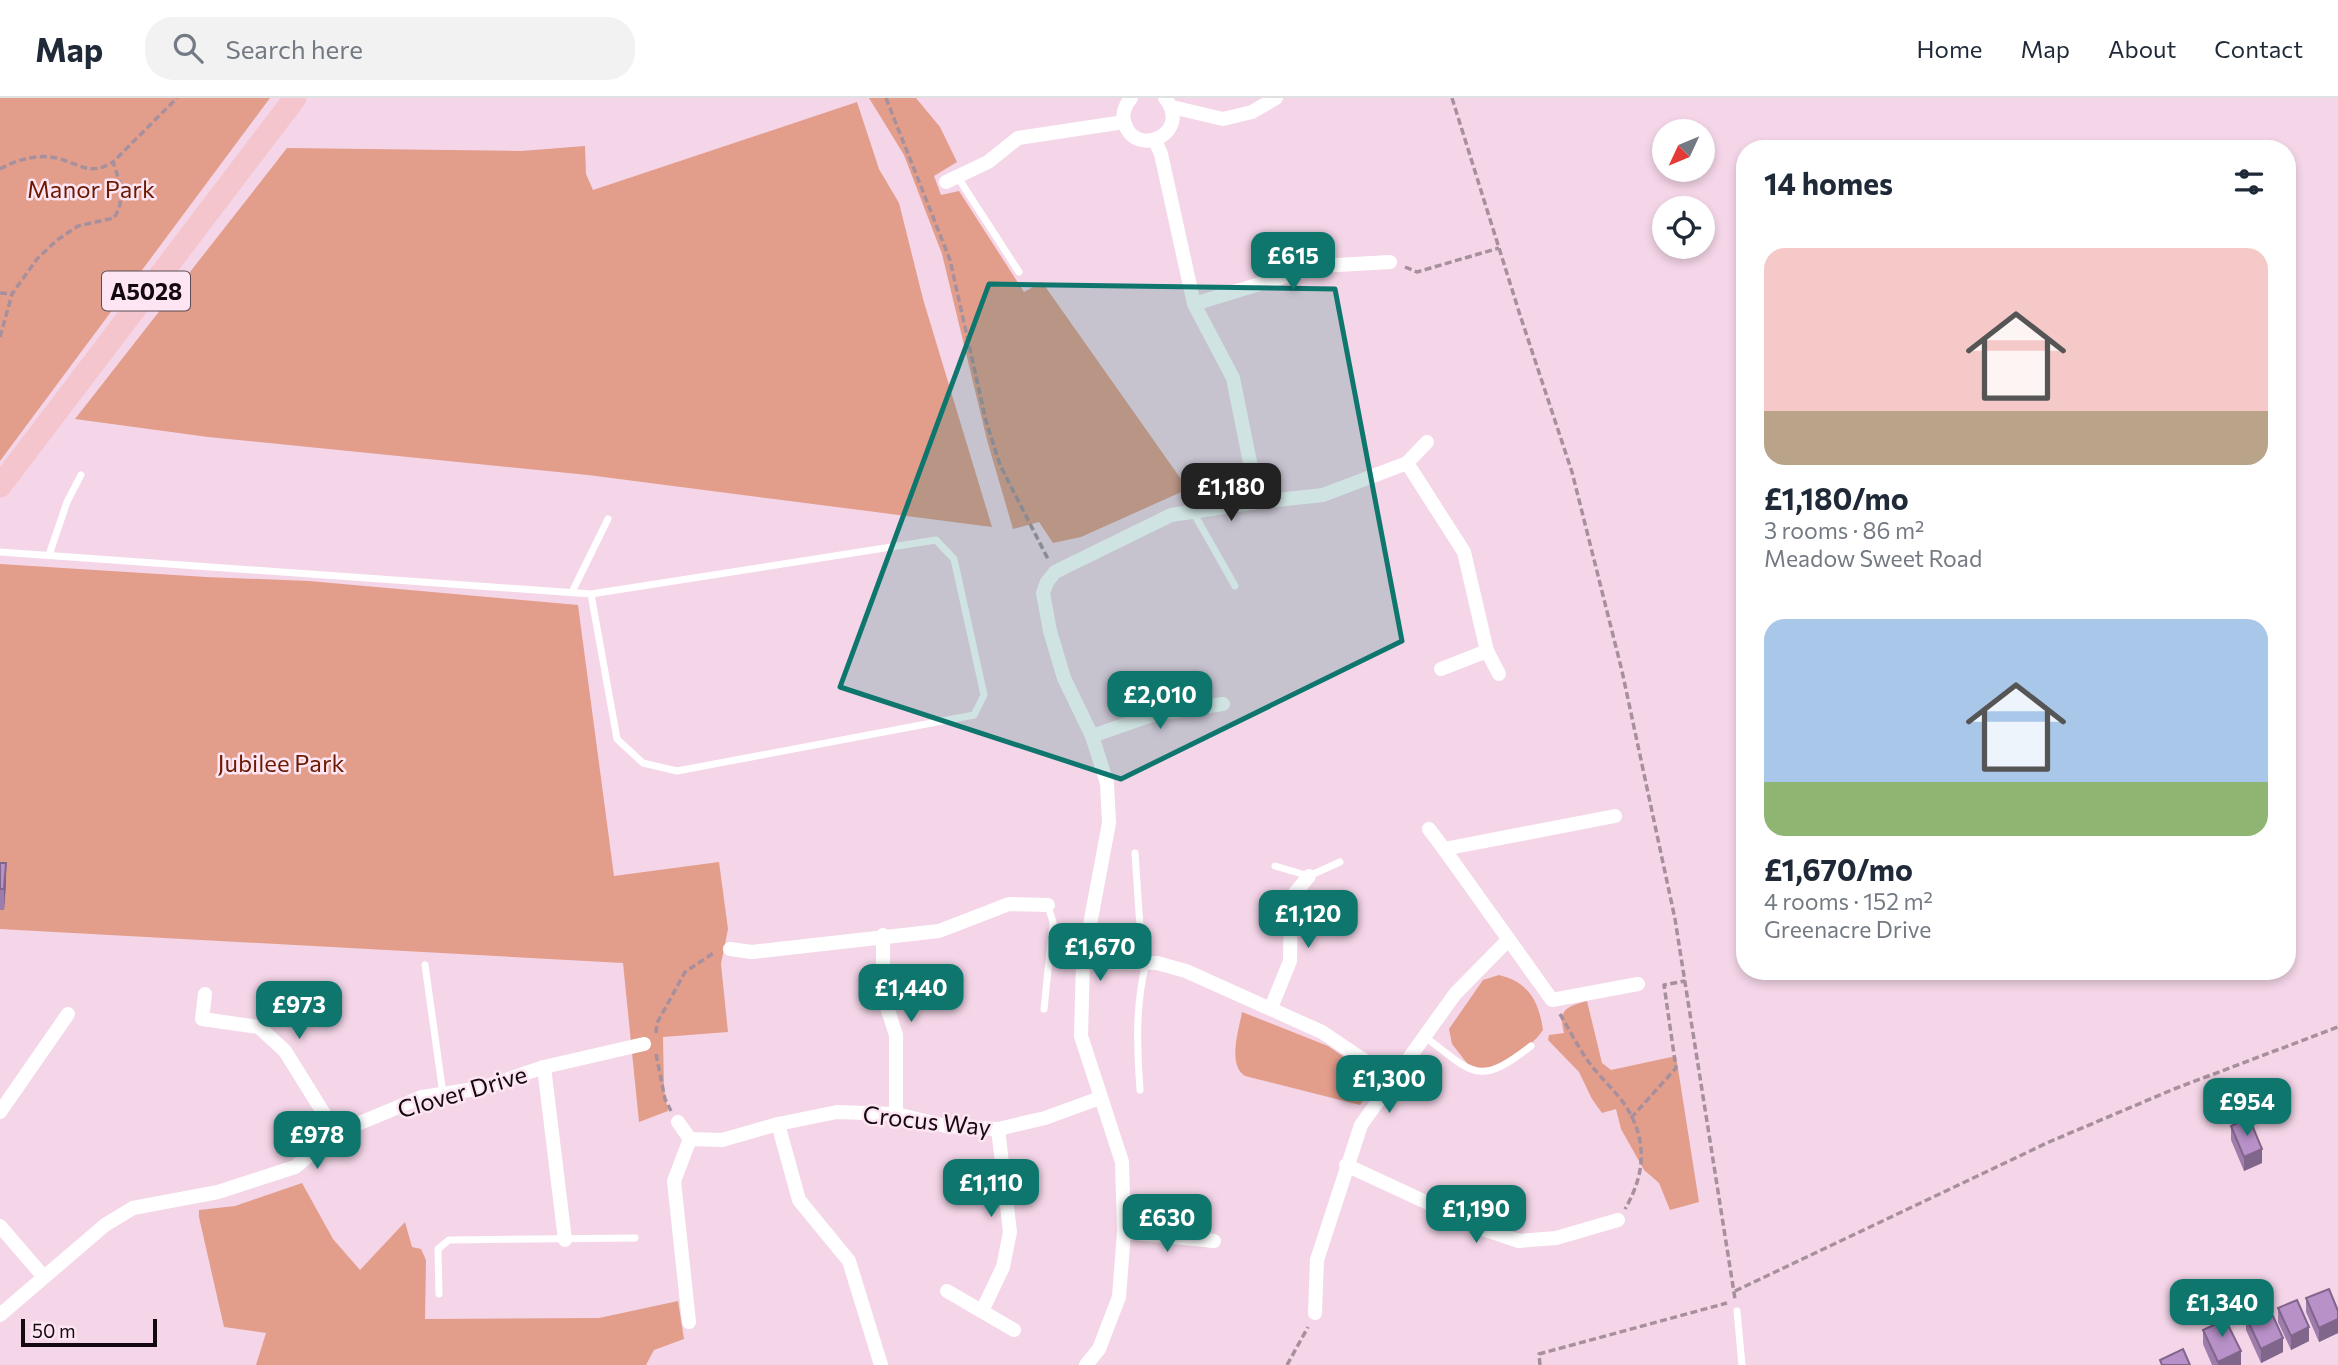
<!DOCTYPE html>
<html lang="en">
<head>
<meta charset="utf-8">
<style>
  :root { --surface:#fff; --page:#f2f2f3; --text:#1f2937; --muted:#747a83; --line:#e0e1e3; --accent:#0f766e }
  body { margin:0; font-family:Commissioner,sans-serif; background:var(--page); color:var(--text); height:100vh; display:flex; flex-direction:column; font-size:26px; white-space:nowrap }
  * { box-sizing:border-box; margin:0 }
  p { font-size:23px; color:var(--muted) }
  .icon { flex:none; width:38px; height:38px; fill:none; stroke:currentColor; stroke-width:2; stroke-linecap:round; stroke-linejoin:round }
  .map { position:relative; flex:1; overflow:hidden }
  .panel { position:absolute; left:1736px; top:42px; width:560px; height:840px; display:flex; flex-direction:column; background:var(--surface); border-radius:28px; box-shadow:0 4px 10px #0003 }
  .panel>* { flex:none }
  .needle { width:46px; rotate:226deg }
  .controls { position:absolute; left:1652px; top:21px; display:grid; gap:14px }
  .controls a { display:grid; place-items:center; width:63px; height:63px; border-radius:50%; background:var(--surface); box-shadow:0 4px 10px #0003; font-size:35px }
  .scale { position:absolute; left:21px; bottom:18px; width:136px; box-sizing:border-box; padding-left:7px; border:4px solid #13090f; border-top:0; font-size:19px; line-height:24px; white-space:nowrap; color:#13090f; -webkit-text-stroke:5px #fee5f3; paint-order:stroke }
  .price { position:absolute; translate:-50% -60px; padding:0 16px; border-radius:14px; background:var(--accent); color:#fff; font-size:23px; line-height:46px; filter:drop-shadow(0 2px 4px #0008) }
  .price::after { content:''; position:absolute; left:50%; top:42px; width:21px; height:16px; margin-left:-10px; background:inherit; clip-path:polygon(0 0,100% 0,50% 100%) }
  .price.selected { background:#222; color:#fff }
  ul { padding:0; list-style:none }
  li { display:grid; align-content:center; gap:14px; height:371px; padding:0 28px }
  li span { display:grid; place-items:center; height:217px; border-radius:21px; color:#555 }
  li>.icon { margin-inline-start:auto }
  span .icon { width:126px; height:126px; fill:#fffc; stroke-width:1 }
  li b { font-size:30px }
  h2 { display:flex; justify-content:space-between; align-items:center; height:84px; padding:0 28px; font-size:30px }
  header { display:flex; align-items:center; gap:42px; box-sizing:border-box; height:98px; padding:0 35px; background:var(--surface); border-bottom:2px solid var(--line) }
  header strong { font-size:33px }
  nav { display:flex; gap:38px; margin-inline-start:auto; font-size:24px }
  .search { width:490px; height:63px; background:var(--page); display:flex; align-items:center; gap:18px; box-sizing:border-box; padding:0 24px; border-radius:28px; color:var(--muted); font-size:26px }
  .map>svg:first-child { display:block }
  .green { fill:#e39d8b }
  .lines { fill:none; stroke-linecap:round; stroke-linejoin:round }
  .path { stroke:#a7909d; stroke-width:3.5; stroke-dasharray:7 3.5; stroke-linecap:butt }
  .service { stroke:#fff; stroke-width:7 }
  .minor { stroke:#fff; stroke-width:14 }
  .primary { stroke:#f5c5cd; stroke-width:23 }
  .wall { fill:#9e7dac }
  .shaded-wall { fill:#81668c }
  .building { fill:#b891c8; stroke:#81668c; stroke-width:2 }
  .marked { fill:#0f766e; fill-opacity:0.2; stroke:#0f766e; stroke-width:5; stroke-linejoin:round }
  .labels { text-anchor:middle; dominant-baseline:central; stroke-width:5; stroke-linejoin:round; paint-order:stroke }
  .shield { fill:#fee5f3; stroke:#5a4b53; stroke-width:2 }
  .shield-label { font-size:23px; font-weight:bold; fill:#13090f }
  .park-label { font-size:24px; fill:#6b1a01; stroke:#fee5f3 }
  .street-label { font-size:24px; fill:#13090f; stroke:#fee5f3 }
</style>
</head>
<body>
<header>
<strong>Map</strong>
<div class="search"><svg class="icon" aria-label="search" viewBox="0 0 24 24"><circle cx="10" cy="10" r="6"/><path d="M15 15l6 6"/></svg>Search here</div>
<nav><a>Home</a><a>Map</a><a>About</a><a>Contact</a></nav>
</header>
<div class="map">
<svg width="2338" height="1267" viewBox="0 0 2338 1267">
  <rect width="100%" height="100%" fill="#f4d6e8"/>
  <g class="green">
    <polygon points="0,0 270,0 0,363"/>
    <polygon points="869,0 916,0 940,29 957,64 934,78 941,97 959,93 1024,194 1042,184 1188,391 1081,439 1053,445 1039,424 1013,431 987,342 942,156 904,57"/>
    <polygon points="857,4 879,71 899,105 923,201 992,429 588,377 208,339 75,321 287,50 521,53 585,48 586,76 593,92"/>
    <polygon points="0,466 206,479 309,483 578,507 614,778 719,764 728,831 721,866 728,934 663,939 664,991 668,1013 639,1024 623,865 0,831"/>
    <path d="M 1499,877 C 1529,884 1539,904 1543,932 C 1535,945 1503,970 1487,972 C 1482,972 1475,970 1470,969 L 1452,946 L 1449,931 L 1483,882 Z"/>
    <path d="M 1587,903 L 1602,965 L 1611,972 L 1676,958 L 1699,1104 L 1670,1112 L 1659,1085 L 1644,1072 L 1621,1031 L 1616,1011 L 1602,1015 L 1592,1001 L 1579,974 L 1548,942 L 1549,937 L 1564,935 C 1558,911 1566,909 1587,903 Z"/>
    <path d="M 1242,914 L 1328,948 L 1369,976 L 1372,989 L 1360,1007 L 1245,978 C 1227,966 1239,932 1242,914 Z"/>
    <polygon points="302,1085 333,1141 360,1172 405,1124 412,1149 421,1151 426,1162 425,1221 599,1220 678,1203 684,1241 654,1252 646,1267 256,1267 266,1235 224,1229 199,1119 199,1112 235,1108"/>
  </g>
  <g class="lines">
    <g class="path">
      <polyline points="886,0 950,162 986,323 1000,367 1048,461"/>
      <polyline points="1452,0 1520,217 1572,374 1622,573 1675,821 1735,1201"/>
      <path d="M 0,71 C 18,61 40,55 60,61 C 82,67 90,78 113,64"/>
      <polyline points="1405,169 1417,174 1499,150"/>
      <polyline points="0,195 12,196"/>
      <path d="M 0,239 L 12,196 L 37,161 L 57,142 L 78,128 L 114,120 C 126,101 120,84 113,64 L 177,0"/>
      <path d="M 1560,916 C 1570,933 1579,951 1591,967 C 1601,980 1613,991 1623,1004 C 1648,1040 1646,1075 1625,1111"/>
      <polyline points="656,935 657,925 685,874 715,854"/>
      <polyline points="656,956 665,1001 671,1013"/>
      <polyline points="1631,1020 1676,970 1664,887 1685,883"/>
      <polyline points="1735,1193 2049,1044 2174,991 2338,929"/>
      <polyline points="1287,1267 1308,1229"/>
      <polyline points="1540,1267 1539,1256 1727,1205"/>
    </g>
    <g class="service">
      <polyline points="957,78 1019,174"/>
      <polyline points="1193,414 1235,488"/>
      <polyline points="0,454 591,496 936,442 954,461 984,597 974,617 677,673 643,665 617,641 591,496"/>
      <polyline points="49,457 67,404 81,377"/>
      <polyline points="572,494 608,421"/>
      <polyline points="1135,755 1140,829 1138,864"/>
      <polyline points="1275,768 1309,778 1340,764"/>
      <polyline points="425,867 443,996"/>
      <polyline points="1044,911 1053,824 1048,808"/>
      <path d="M 1424,938 C 1473,975 1477,990 1531,948"/>
      <path d="M 1140,992 C 1137,949 1135,908 1146,865"/>
      <polyline points="439,1196 438,1151 449,1142 635,1140"/>
      <polyline points="1737,1213 1742,1267"/>
    </g>
    <g class="minor">
      <path d="M 1131,0 C 1125,8 1121,16 1125,26 C 1136,61 1193,35 1165,0"/>
      <polyline points="1172,9 1223,21 1252,14 1276,0"/>
      <polyline points="1155,42 1161,56 1194,206 1233,280 1258,404"/>
      <polyline points="946,84 988,64 1018,40 1124,24"/>
      <polyline points="1194,206 1319,168 1390,164"/>
      <polyline points="1407,365 1464,454 1487,553 1441,571"/>
      <polyline points="1487,553 1499,576"/>
      <polyline points="1092,638 1155,616 1223,606"/>
      <polyline points="1615,718 1444,751 1552,902 1638,886"/>
      <polyline points="1429,731 1444,751"/>
      <polyline points="883,837 883,897 896,937 896,1016"/>
      <polyline points="730,851 752,854 939,833 1009,806 1048,807"/>
      <polyline points="1083,864 1157,865 1186,873 1322,934 1392,981"/>
      <polyline points="205,896 202,921 259,929 285,953 336,1035"/>
      <polyline points="1271,910 1290,863 1291,800 1309,778"/>
      <polyline points="544,969 565,1142"/>
      <polyline points="0,1014 68,916"/>
      <polyline points="678,1024 690,1041 722,1042 778,1026 837,1014 896,1016 946,1028 998,1031 1045,1020 1100,1000"/>
      <polyline points="778,1026 799,1102 849,1163 881,1267"/>
      <polyline points="1346,1067 1486,1132 1519,1143 1556,1140 1618,1122"/>
      <polyline points="0,1128 43,1178"/>
      <polyline points="1124,1134 1214,1143"/>
      <polyline points="947,1193 1014,1232"/>
      <polyline points="982,1213 1003,1169 1010,1134 998,1031"/>
      <polyline points="1315,1215 1317,1162 1361,1027 1455,896 1508,842"/>
      <polyline points="0,1217 105,1127 133,1110 218,1094 295,1069 336,1035 422,999 482,990 544,969 644,946"/>
      <polyline points="689,1224 674,1083 690,1041"/>
      <polyline points="1086,1267 1099,1251 1119,1199 1124,1134 1122,1064 1081,938 1083,864 1109,725 1107,685 1092,638 1064,580 1050,533 1043,495 1047,484 1055,474 1171,417 1258,404 1323,397 1407,365 1427,344"/>
    </g>
    <polyline class="primary" points="0,388 295,0"/>
  </g>
  <g class="wall">
    <polygon points="0,765 6,786 4,812 0,812"/>
    <polygon points="2231,1028 2262,1065 2244,1073 2231,1042"/>
    <polygon points="2306,1200 2338,1213 2338,1235 2319,1244 2306,1214"/>
    <polygon points="2278,1210 2309,1243 2291,1252 2278,1224"/>
    <polygon points="2246,1219 2283,1254 2261,1265 2246,1232"/>
    <polygon points="2211,1220 2241,1267 2212,1267 2203,1246 2203,1232 2211,1229"/>
  </g>
  <g class="shaded-wall">
    <polygon points="6,765 6,786 4,812 4,791"/>
    <polygon points="2262,1051 2262,1065 2244,1073 2244,1059"/>
    <polygon points="2338,1221 2338,1235 2319,1244 2319,1230"/>
    <polygon points="2309,1229 2309,1243 2291,1252 2291,1238"/>
    <polygon points="2283,1240 2283,1254 2261,1265 2261,1251"/>
    <polygon points="2241,1253 2241,1267 2218,1267 2218,1264"/>
  </g>
  <g class="building">
    <polygon points="0,765 6,765 4,791 0,791"/>
    <polygon points="2249,1020 2262,1051 2244,1059 2231,1028"/>
    <polygon points="2329,1191 2338,1213 2338,1221 2319,1230 2306,1200"/>
    <polygon points="2297,1202 2309,1229 2291,1238 2278,1210"/>
    <polygon points="2262,1211 2267,1221 2273,1218 2283,1240 2261,1251 2246,1219"/>
    <polygon points="2222,1215 2241,1253 2218,1264 2203,1232 2214,1227 2211,1220"/>
    <polygon points="2183,1251 2190,1267 2162,1267 2160,1262"/>
  </g>
  <path class="marked" d="M 989,186 L 1335,191 L 1402,543 L 1121,681 L 840,589 Z"/>
  <g class="labels">
    <rect class="shield" x="102" y="173.5" width="88" height="39" rx="5"/>
    <g class="shield-label">
      <text x="146" y="193">A5028</text>
    </g>
    <g class="park-label">
      <text x="91" y="90">Manor Park</text>
      <text x="281" y="664">Jubilee Park</text>
    </g>
    <g class="street-label">
      <text transform="translate(462 993) rotate(-16)">Clover Drive</text>
      <text transform="translate(927 1022) rotate(6)">Crocus Way</text>
    </g>
  </g>
</svg>
<div class="controls">
<a><svg class="needle" viewBox="-14 -14 28 28"><path d="M0-13l5 13h-10z" fill="#e53935"/><path d="M0 13l5-13h-10z" fill="#747a83"/></svg></a>
<a><svg class="icon" aria-label="locate" viewBox="0 0 24 24"><circle cx="12" cy="12" r="6"/><path d="M12 2v4M12 18v4M2 12h4M18 12h4"/></svg></a>
</div>
<div class="scale">50 m</div>
<b class="price" style="left:1293px;top:194px">£615</b>
<b class="price selected" style="left:1231px;top:425px">£1,180</b>
<b class="price" style="left:1160px;top:633px">£2,010</b>
<b class="price" style="left:1308px;top:852px">£1,120</b>
<b class="price" style="left:1100px;top:885px">£1,670</b>
<b class="price" style="left:911px;top:926px">£1,440</b>
<b class="price" style="left:299px;top:943px">£973</b>
<b class="price" style="left:1389px;top:1017px">£1,300</b>
<b class="price" style="left:2247px;top:1040px">£954</b>
<b class="price" style="left:317px;top:1073px">£978</b>
<b class="price" style="left:991px;top:1121px">£1,110</b>
<b class="price" style="left:1476px;top:1147px">£1,190</b>
<b class="price" style="left:1167px;top:1156px">£630</b>
<b class="price" style="left:2222px;top:1241px">£1,340</b>
<section class="panel">
<h2>14 homes<svg class="icon" aria-label="filters" viewBox="0 0 24 24"><path d="M4 7h16M4 17h16"/><circle cx="9" cy="7" r="2"/><circle cx="15" cy="17" r="2"/></svg></h2>
<ul>
<li><span style="background:linear-gradient(#f6c9c9 75%,#b9a48a 0)"><svg class="icon" aria-label="home" viewBox="0 0 24 24"><path d="M3 11l9-7 9 7M6 9v11h12V9"/></svg></span><div><b>£1,180/mo</b><p>3 rooms · 86 m²</p><p>Meadow Sweet Road</p></div></li>
<li><span style="background:linear-gradient(#a9c7e8 75%,#8fb573 0)"><svg class="icon" aria-label="home" viewBox="0 0 24 24"><path d="M3 11l9-7 9 7M6 9v11h12V9"/></svg></span><div><b>£1,670/mo</b><p>4 rooms · 152 m²</p><p>Greenacre Drive</p></div></li>
</ul>
</section>
</div>
</body>
</html>
